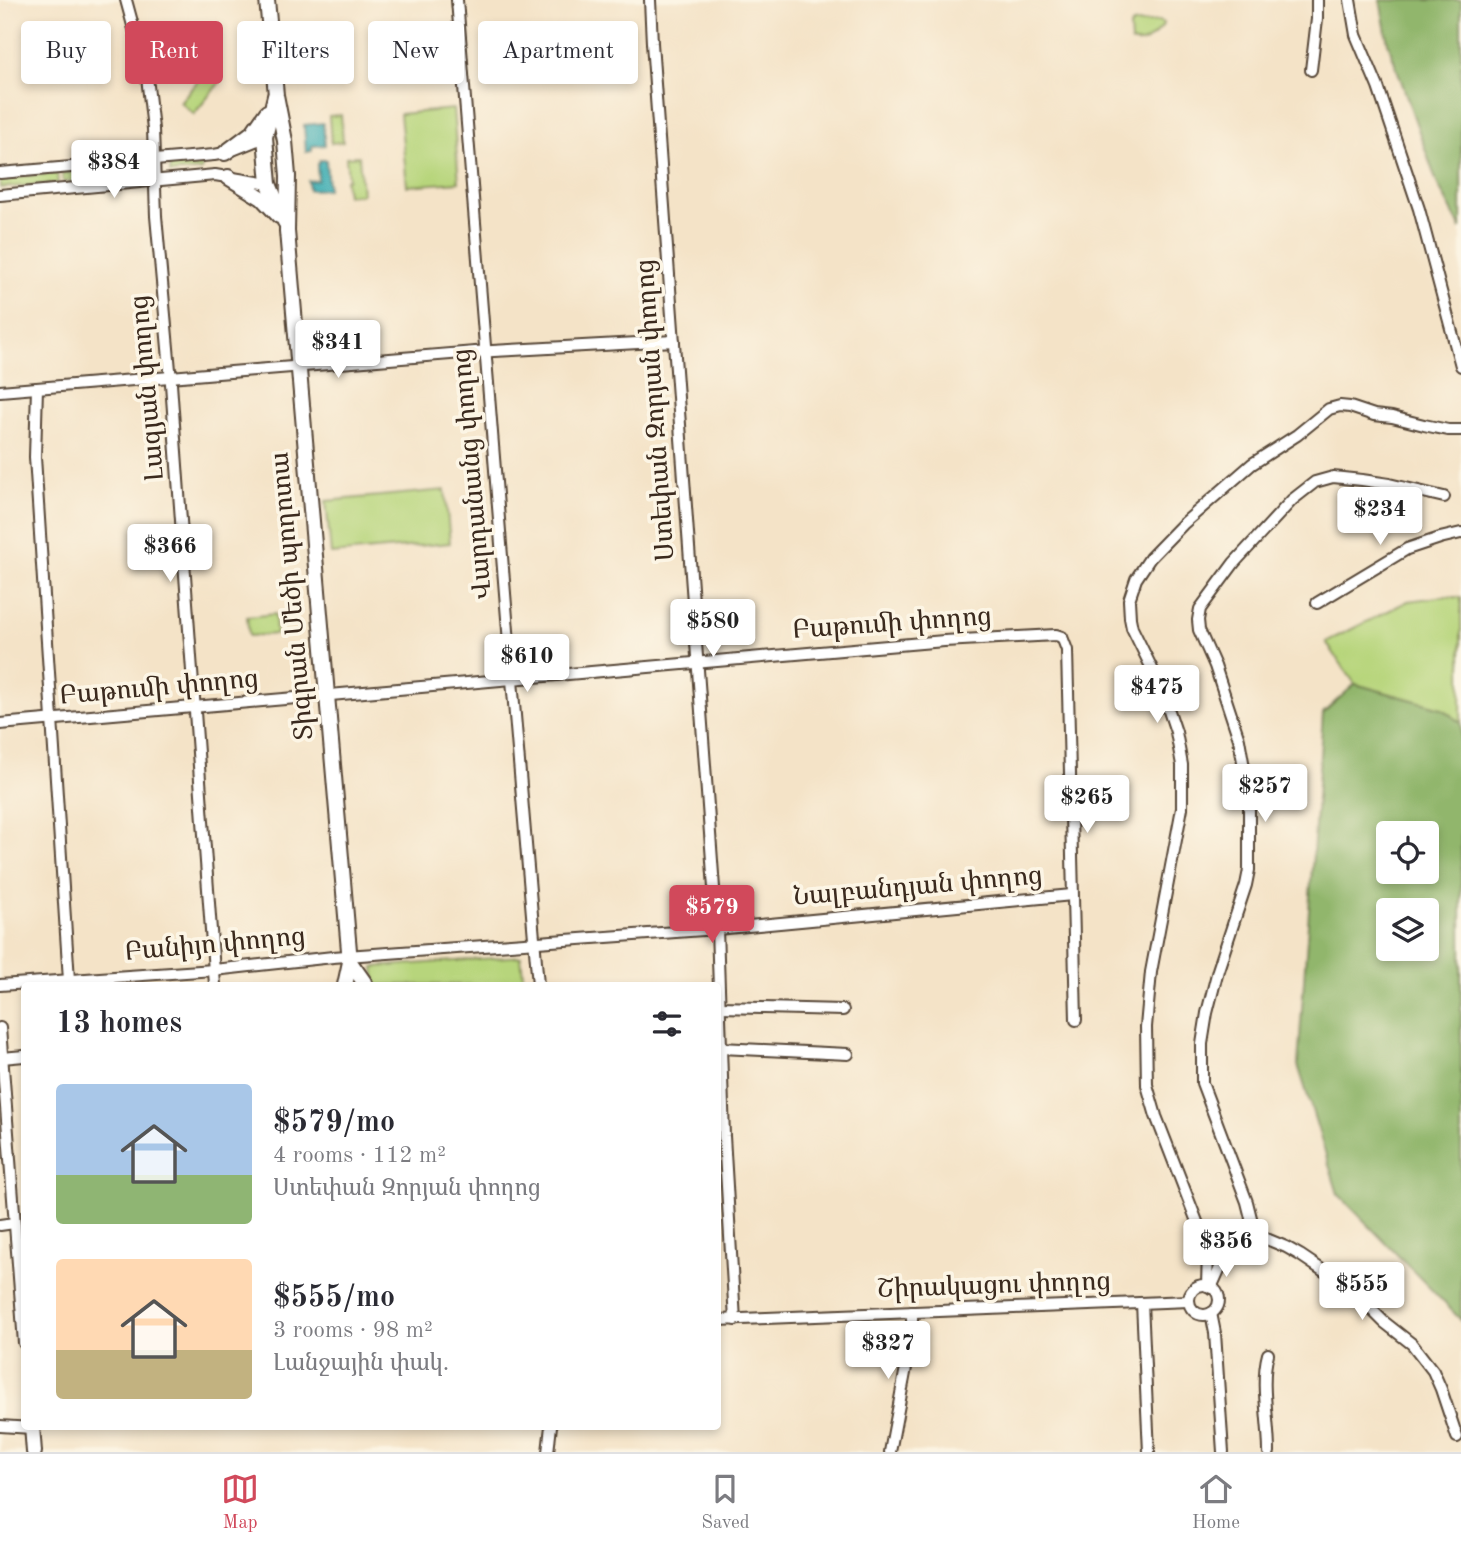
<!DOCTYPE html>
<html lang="en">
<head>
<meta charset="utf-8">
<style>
  :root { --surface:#fff; --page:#f7f7f7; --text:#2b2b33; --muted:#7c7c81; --line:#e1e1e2; --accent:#d1495b }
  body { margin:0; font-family:"Old Standard TT","Noto Serif Armenian",serif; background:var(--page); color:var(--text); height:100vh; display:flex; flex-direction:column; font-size:26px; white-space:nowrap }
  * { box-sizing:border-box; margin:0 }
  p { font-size:23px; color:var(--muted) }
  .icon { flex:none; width:38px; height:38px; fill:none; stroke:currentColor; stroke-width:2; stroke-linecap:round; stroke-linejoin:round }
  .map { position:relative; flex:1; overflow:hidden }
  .sheet { position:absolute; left:21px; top:982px; width:700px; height:448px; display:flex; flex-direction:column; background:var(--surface); border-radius:7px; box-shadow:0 4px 10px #0003 }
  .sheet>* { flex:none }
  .banner { position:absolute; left:21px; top:21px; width:700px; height:63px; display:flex; gap:14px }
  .buttons { position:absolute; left:1376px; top:821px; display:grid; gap:14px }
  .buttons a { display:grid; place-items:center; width:63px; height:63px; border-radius:7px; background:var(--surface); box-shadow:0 4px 10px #0003; font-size:35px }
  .price { position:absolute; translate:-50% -60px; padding:0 16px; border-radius:7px; background:#fff; color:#222; font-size:23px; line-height:46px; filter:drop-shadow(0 2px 4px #0008) }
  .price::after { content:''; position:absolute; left:50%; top:42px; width:21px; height:16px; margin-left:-10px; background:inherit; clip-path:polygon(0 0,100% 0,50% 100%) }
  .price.current { background:var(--accent); color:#fff }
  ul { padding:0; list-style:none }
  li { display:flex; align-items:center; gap:21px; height:175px; padding:0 35px }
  li span { display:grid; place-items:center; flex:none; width:196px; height:140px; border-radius:7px; color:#555 }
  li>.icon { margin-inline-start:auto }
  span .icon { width:84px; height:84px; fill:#fffc; stroke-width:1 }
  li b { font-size:30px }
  h2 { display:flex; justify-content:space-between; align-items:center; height:84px; padding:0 35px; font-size:30px }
  .pill { padding:0 24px; border-radius:7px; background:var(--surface); box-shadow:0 4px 10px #0003; font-size:24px; line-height:63px }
  .pill.current { background:var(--accent); color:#fff }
  .tabs { display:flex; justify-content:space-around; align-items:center; height:98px; border-top:2px solid var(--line); background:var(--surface); font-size:19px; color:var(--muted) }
  .tabs a { display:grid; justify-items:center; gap:4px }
  .tabs .current { color:var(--accent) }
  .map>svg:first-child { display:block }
  .green { fill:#b7d57c; stroke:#79804d; stroke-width:2 }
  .forest { fill:#91b66c; stroke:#667045; stroke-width:2; fill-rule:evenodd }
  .water { fill:#3cadb3; stroke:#3c6c68; stroke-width:2 }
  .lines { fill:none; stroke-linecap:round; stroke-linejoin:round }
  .minor-casing { stroke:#574637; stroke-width:14 }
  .major-casing { stroke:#574637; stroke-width:18 }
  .minor { stroke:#fff; stroke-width:10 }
  .major { stroke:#fff; stroke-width:14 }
  .labels { text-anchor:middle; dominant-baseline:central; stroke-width:7; stroke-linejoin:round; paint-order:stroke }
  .street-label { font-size:26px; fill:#3b2a1e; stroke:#fcf5e5 }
</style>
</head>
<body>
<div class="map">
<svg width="1461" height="1452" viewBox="0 0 1461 1452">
  <rect width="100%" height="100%" fill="#fcf5e5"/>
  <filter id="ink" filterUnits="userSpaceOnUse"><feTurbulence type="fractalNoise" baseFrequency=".0143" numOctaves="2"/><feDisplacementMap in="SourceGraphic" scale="14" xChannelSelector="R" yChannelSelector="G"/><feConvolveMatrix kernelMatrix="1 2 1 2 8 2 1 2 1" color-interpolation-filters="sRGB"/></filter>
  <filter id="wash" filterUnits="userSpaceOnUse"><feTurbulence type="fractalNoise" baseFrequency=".00686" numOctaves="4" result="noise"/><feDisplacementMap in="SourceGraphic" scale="28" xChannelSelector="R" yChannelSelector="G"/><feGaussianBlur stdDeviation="1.57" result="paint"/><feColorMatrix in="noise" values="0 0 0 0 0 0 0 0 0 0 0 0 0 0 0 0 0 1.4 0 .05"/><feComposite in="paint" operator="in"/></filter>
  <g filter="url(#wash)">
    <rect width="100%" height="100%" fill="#f4e3c7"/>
    <g class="green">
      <path d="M 1159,21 L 1163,23 L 1162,27 C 1153,36 1145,47 1131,42 L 1130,27 L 1133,24 Z"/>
      <polygon points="207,70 221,81 194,114 180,102"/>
      <polygon points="453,109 459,182 407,186 400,114"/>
      <polygon points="341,115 343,142 331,143 329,116"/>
      <polygon points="359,156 362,194 347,195 345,180 348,179 346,157"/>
      <polygon points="202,162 202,170 170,173 170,164"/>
      <polygon points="137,167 138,176 63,182 62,173"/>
      <polygon points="57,173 58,183 0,188 0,178"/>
      <polygon points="445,490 450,543 331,554 326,501"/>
      <polygon points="1446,596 1461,598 1461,723 1441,708 1355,684 1326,642 1408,601"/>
      <polygon points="275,614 276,634 249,636 247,617"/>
      <polygon points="521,956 524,985 376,985 374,967"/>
    </g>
    <g class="forest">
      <polygon points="1380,0 1461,0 1461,229 1437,183 1388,43"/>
      <path d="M 1355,684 L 1441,708 L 1461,723 L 1461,1320 L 1338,1194 L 1298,1065 L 1323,713 ZM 1388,833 L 1426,833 L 1426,872 L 1388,872 ZM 1388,910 L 1426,910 L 1426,948 L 1388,948 Z"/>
    </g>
    <g class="water">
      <polygon points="323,123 325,145 312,146 312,151 306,152 304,125"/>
      <polygon points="319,160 326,160 328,189 309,190 308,181 318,180 317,164 319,163"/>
    </g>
  </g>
  <g filter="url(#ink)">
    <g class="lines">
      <g class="minor-casing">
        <g id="minor">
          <polyline points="126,0 147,77 153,129 156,216 170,370 215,985"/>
          <polyline points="457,0 512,680 538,985"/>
          <polyline points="650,0 652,43 717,929 724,1136 735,1320"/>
          <polyline points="1350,0 1356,35 1378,87 1419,209 1461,366"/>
          <polyline points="1311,70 1317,19 1317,0"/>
          <polyline points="0,173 214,155 225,153 265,137"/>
          <polyline points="0,195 215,175 269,184"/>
          <polyline points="37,388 35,457 69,980"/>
          <polyline points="0,391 475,352 674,341"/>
          <polyline points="1317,603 1407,549 1440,538 1461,533"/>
          <polyline points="0,724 944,641 1056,635 1062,637 1067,650 1076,1020"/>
          <polyline points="0,985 214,970 333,957 717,929 1072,895"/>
          <polyline points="720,1007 843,1010"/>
          <polyline points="0,1028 24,1343"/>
          <polyline points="721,1048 848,1054"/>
          <polyline points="2,1058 24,1056"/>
          <polyline points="0,1225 14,1223"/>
          <polyline points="1238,1232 1252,1233 1286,1247 1300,1255 1352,1290 1384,1322 1412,1344 1433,1371 1441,1389 1457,1437"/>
          <circle cx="1204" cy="1300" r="15"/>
          <polyline points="1207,1286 1208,1250 1156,1116 1147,1085 1146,1027 1151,972 1182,808 1182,765 1176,732 1161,687 1132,628 1130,618 1129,600 1136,579 1150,558 1183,524 1252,464 1297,435 1329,409 1340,406 1350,407 1374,415 1392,417 1424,425 1448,430 1461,430"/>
          <polyline points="1211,1288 1223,1261 1227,1245 1232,1236 1250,1225 1251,1218 1247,1202 1202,1083 1202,1044 1207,1013 1218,970 1246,885 1249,870 1249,796 1239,739 1215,666 1199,630 1198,620 1200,609 1234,563 1292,500 1315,482 1333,477 1362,480 1389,484 1444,497"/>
          <polyline points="1142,1303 1149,1452"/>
          <polyline points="1211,1313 1215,1333 1223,1452"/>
          <polyline points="718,1320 1189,1301"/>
          <path d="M 1268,1354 C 1260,1383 1269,1421 1269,1452"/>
          <polyline points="0,1426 32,1428"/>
          <polyline points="548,1452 551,1426"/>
          <polyline points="890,1452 912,1336 912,1312"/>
        </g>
      </g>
      <g class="major-casing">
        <g id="major">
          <polyline points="267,0 276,95 285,141 288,176 287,231 350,962 345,985"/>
          <polyline points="275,96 265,137 269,184 285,222"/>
          <polyline points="225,153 253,132 267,112"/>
          <polyline points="228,177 262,198 279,216"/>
          <polyline points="350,962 364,982 364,985"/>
          <polyline points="32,1426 34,1452"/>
        </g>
      </g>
      <use href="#minor" class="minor"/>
      <use href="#major" class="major"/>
    </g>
  </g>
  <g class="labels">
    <g class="street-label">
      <text transform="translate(148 388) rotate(-95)">Լազյան փողոց</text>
      <text transform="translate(656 410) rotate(-94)">Ստեփան Զորյան փողոց</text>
      <text transform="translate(473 474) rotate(-95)">Վարդանանց փողոց</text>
      <text transform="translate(293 596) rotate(-95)">Տիգրան Մեծի պողոտա</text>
      <text transform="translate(892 624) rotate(-4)">Բաթումի փողոց</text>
      <text transform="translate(159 688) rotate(-5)">Բաթումի փողոց</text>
      <text transform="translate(918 887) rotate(-5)">Նալբանդյան փողոց</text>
      <text transform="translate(215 945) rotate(-5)">Բանիյո փողոց</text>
      <text transform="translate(994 1286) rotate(-2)">Շիրակացու փողոց</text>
    </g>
  </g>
</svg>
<div class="buttons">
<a><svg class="icon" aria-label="locate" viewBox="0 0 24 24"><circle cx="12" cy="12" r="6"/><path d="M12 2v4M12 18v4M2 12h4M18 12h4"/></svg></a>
<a><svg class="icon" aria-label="layers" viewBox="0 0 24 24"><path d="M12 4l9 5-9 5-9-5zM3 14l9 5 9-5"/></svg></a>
</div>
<b class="price" style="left:114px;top:200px">$384</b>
<b class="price" style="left:338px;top:380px">$341</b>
<b class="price" style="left:1380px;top:547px">$234</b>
<b class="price" style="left:170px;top:584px">$366</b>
<b class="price" style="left:713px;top:659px">$580</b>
<b class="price" style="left:527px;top:694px">$610</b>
<b class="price" style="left:1157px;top:725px">$475</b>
<b class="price" style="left:1265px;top:824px">$257</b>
<b class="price" style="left:1087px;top:835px">$265</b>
<b class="price current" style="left:712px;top:945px">$579</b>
<b class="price" style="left:1226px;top:1279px">$356</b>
<b class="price" style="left:1362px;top:1322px">$555</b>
<b class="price" style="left:888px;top:1381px">$327</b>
<div class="banner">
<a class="pill">Buy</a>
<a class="pill current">Rent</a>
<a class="pill">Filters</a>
<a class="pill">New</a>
<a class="pill">Apartment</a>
</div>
<section class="sheet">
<h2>13 homes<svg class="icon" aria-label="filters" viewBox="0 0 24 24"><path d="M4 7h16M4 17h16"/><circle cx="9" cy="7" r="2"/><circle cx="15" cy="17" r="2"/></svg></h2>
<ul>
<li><span style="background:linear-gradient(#a9c7e8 65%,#8fb573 0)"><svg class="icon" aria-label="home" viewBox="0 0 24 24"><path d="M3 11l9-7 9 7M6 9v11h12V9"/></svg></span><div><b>$579/mo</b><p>4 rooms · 112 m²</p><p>Ստեփան Զորյան փողոց</p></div></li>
<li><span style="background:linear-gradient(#ffd9b3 65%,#c2b280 0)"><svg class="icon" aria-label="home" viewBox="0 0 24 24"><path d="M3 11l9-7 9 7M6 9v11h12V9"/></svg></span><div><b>$555/mo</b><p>3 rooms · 98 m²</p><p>Լանջային փակ.</p></div></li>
</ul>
</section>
</div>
<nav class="tabs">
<a class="current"><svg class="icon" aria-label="map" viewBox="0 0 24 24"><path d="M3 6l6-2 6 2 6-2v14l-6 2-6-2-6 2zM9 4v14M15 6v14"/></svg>Map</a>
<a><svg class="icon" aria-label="saved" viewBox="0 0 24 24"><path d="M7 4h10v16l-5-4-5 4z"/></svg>Saved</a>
<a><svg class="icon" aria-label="home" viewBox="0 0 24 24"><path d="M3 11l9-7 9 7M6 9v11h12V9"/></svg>Home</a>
</nav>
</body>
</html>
